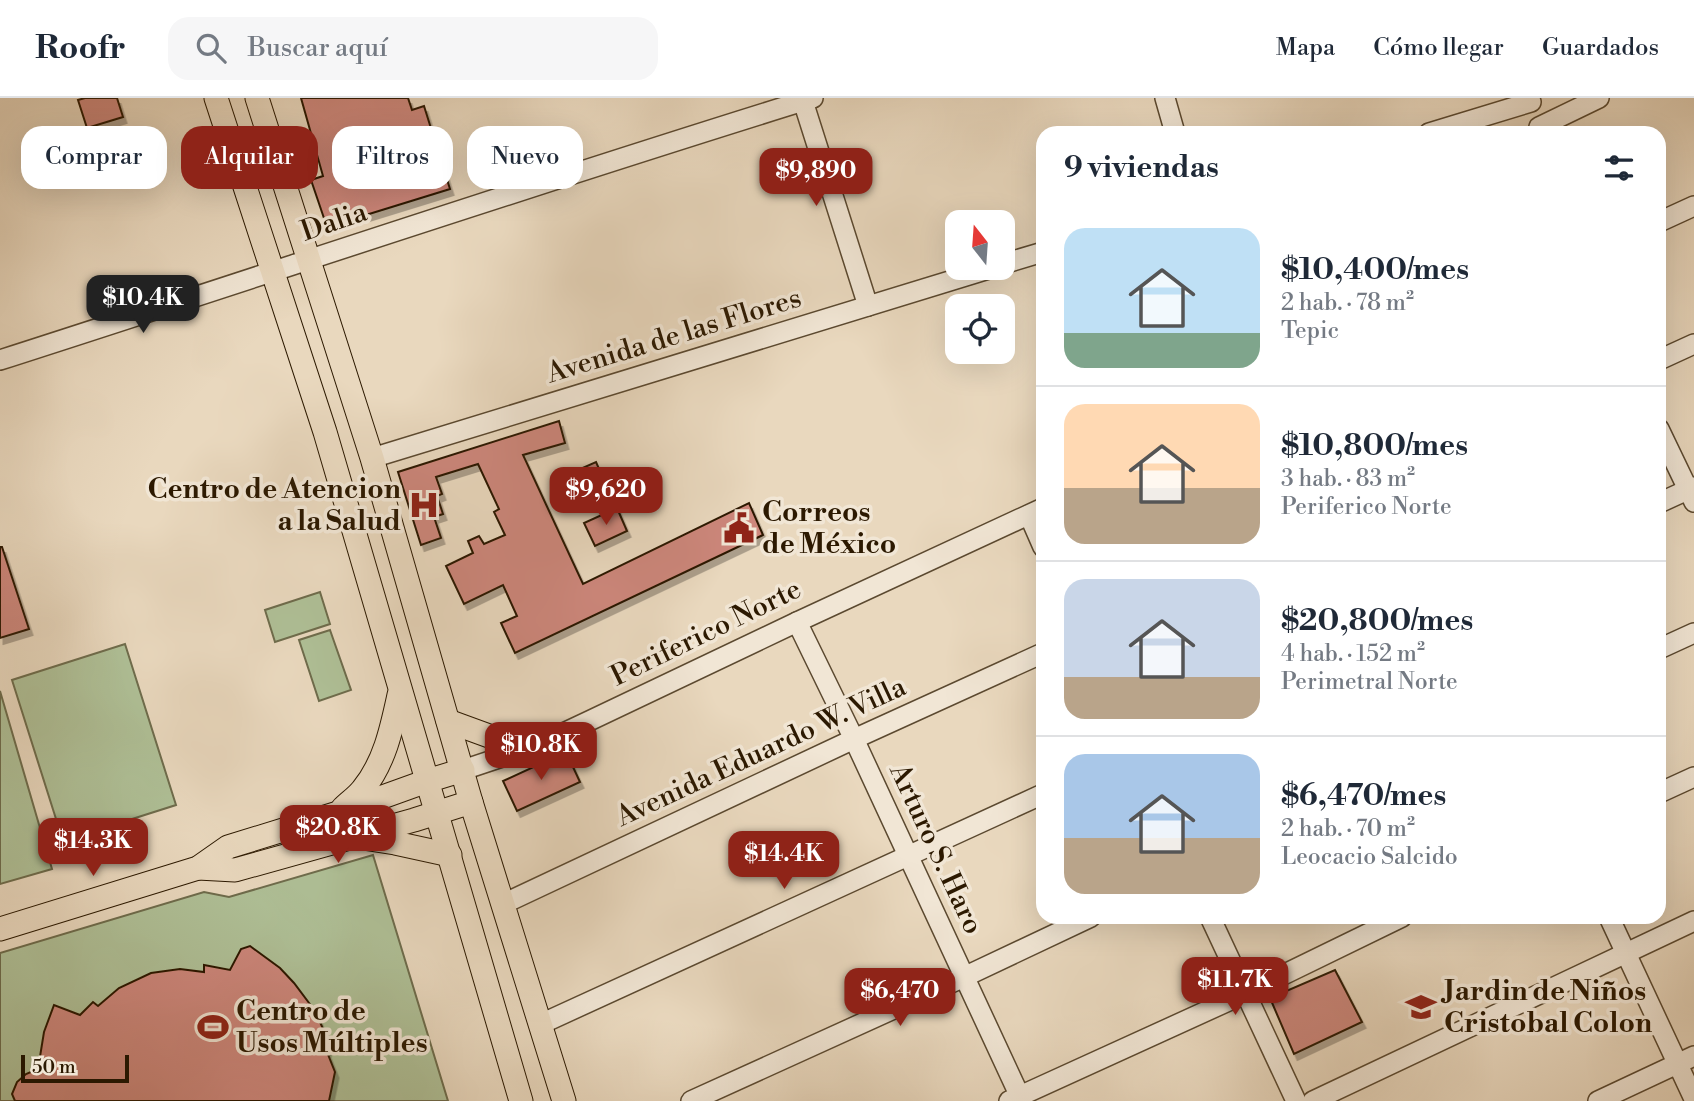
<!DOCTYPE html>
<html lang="es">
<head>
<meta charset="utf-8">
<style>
  :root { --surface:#fff; --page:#f6f6f7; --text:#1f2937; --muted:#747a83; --line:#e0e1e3; --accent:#8f2418 }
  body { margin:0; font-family:"Libre Bodoni",serif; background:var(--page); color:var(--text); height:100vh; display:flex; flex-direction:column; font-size:26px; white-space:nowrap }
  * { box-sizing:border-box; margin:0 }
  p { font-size:23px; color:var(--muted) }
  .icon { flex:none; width:38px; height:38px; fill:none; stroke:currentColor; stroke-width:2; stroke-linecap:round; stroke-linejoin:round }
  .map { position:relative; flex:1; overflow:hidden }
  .sheet { position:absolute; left:1036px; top:28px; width:630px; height:798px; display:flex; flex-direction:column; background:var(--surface); border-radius:21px; box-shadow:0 7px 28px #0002 }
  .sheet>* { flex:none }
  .top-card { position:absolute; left:21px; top:28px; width:665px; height:63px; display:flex; gap:14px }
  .needle { width:46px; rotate:343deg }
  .controls { position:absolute; left:945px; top:112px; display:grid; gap:14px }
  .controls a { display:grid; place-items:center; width:70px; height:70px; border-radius:14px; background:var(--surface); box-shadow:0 7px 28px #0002; font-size:35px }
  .scale { position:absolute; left:21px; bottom:18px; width:108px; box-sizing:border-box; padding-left:7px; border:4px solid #2c1901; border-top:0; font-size:19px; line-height:24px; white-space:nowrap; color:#2c1901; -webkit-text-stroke:5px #f1e6d5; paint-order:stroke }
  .price { position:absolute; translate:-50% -60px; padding:0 16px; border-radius:14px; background:var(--accent); color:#fff; font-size:23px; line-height:46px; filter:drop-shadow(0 2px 4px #0008) }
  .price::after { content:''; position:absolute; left:50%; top:42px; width:21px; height:16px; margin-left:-10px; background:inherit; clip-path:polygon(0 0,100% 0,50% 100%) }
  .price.selected { background:#222; color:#fff }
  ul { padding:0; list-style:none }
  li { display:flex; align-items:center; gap:21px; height:175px; padding:0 28px }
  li+li { border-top:2px solid var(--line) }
  li span { display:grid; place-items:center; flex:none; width:196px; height:140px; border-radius:21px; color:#555 }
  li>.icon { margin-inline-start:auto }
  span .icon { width:84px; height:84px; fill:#fffc; stroke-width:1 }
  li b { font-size:30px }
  h2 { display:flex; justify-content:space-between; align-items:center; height:84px; padding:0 28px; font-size:30px }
  .pill { padding:0 24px; border-radius:21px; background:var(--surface); box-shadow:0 7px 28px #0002; font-size:24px; line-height:63px }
  .pill.selected { background:var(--accent); color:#fff }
  header { display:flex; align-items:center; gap:42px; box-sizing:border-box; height:98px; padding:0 35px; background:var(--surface); border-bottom:2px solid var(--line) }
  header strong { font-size:33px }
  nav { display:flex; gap:38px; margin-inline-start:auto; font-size:24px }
  .search { width:490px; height:63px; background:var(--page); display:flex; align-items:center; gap:18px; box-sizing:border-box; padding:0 24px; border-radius:21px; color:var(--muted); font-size:26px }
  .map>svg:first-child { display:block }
  .green { fill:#afc097; stroke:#6e6c4c; stroke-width:2 }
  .building { fill:#cd877b; stroke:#2c1901; stroke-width:2; filter:url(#shadow) }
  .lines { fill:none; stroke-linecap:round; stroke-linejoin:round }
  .minor-casing { stroke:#5b4930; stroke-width:22 }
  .major-casing { stroke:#2c1901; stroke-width:25 }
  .minor { stroke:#f1e6d5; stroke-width:19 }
  .major { stroke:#e9d8be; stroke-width:23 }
  .labels { text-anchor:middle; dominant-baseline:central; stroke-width:7; stroke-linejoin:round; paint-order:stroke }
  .street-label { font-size:28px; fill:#2c1901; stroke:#f1e6d5 }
  .poi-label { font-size:28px; font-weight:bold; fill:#2c1901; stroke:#f1e6d5; text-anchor:start }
</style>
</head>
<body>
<header>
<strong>Roofr</strong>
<div class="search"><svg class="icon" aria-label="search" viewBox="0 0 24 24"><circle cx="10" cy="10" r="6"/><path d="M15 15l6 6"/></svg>Buscar aquí</div>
<nav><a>Mapa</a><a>Cómo llegar</a><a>Guardados</a></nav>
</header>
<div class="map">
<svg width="1694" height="1003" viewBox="0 0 1694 1003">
  <defs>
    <filter id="shadow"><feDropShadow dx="3.5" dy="6" stdDeviation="0" flood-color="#0004"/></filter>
  </defs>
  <rect width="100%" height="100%" fill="#e9d8be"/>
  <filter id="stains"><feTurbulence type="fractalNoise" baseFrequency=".00286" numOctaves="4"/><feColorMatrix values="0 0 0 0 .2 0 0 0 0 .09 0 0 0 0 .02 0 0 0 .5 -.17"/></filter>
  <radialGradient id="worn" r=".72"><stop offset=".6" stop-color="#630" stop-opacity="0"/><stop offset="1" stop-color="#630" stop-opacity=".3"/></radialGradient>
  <g class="green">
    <polygon points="320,494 330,526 275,544 265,512"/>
    <polygon points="330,532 351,592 319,603 299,542"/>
    <polygon points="125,546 176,707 63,743 12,582"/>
    <polygon points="0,593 52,771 0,786"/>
    <polygon points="373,757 448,1003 0,1003 0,855 204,794 229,799"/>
  </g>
  <g class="building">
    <polygon points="85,0 117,0 123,19 87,30 78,2"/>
    <polygon points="301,0 408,0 412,12 424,8 450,91 327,129 311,82 323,78"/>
    <polygon points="559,323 565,345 523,357 583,486 749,405 763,437 515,555 501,525 517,518 503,487 464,506 446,468 473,455 468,443 479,438 484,446 505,437 494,414 499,411 478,366 436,379 442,396 437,398 443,416 434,419 441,440 421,447 398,374"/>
    <polygon points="596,364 606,387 572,402 562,379"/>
    <polygon points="617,410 627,433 595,448 584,425"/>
    <polygon points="0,449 2,449 29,531 0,540"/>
    <polygon points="566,654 580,684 517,713 503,683"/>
    <polygon points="250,848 280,870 294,885 315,913 329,944 327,954 335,974 329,1003 15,1003 12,996 17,984 26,976 38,971 44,934 54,907 80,917 93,904 98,908 119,890 151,875 180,871 204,874 204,867 230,872 241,851"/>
    <polygon points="1335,872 1362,924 1294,956 1270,900"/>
  </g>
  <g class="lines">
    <g class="minor-casing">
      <g id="minor">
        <polyline points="802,0 868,208"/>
        <polyline points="1165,0 1175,35"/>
        <polyline points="1539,29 1599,0"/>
        <polyline points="1429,35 1531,4"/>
        <polyline points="1659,124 1694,108"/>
        <polyline points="1003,166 1043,154"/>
        <path d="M 0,262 C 271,175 541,84 813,0"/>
        <polyline points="1659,262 1694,246"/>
        <polyline points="1659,331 1694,404"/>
        <polyline points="372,360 992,170"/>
        <polyline points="1659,405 1694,389"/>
        <polyline points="1029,417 1043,449"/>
        <polyline points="797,524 854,641 1022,1003"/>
        <polyline points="1659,551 1694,535"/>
        <polyline points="463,672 538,647 589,623 797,524 1043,410"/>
        <polyline points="1659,695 1694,679"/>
        <polyline points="503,806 854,641 1043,555"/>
        <polyline points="1210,819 1296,1003"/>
        <polyline points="1609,819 1694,1001"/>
        <polyline points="541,926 1043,696"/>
        <polyline points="691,1003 964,879 1091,819"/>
        <polyline points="1009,1003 1246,895 1402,819"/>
        <polyline points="1313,1003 1694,823"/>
        <polyline points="1598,1003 1694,958"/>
      </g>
    </g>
    <g class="major-casing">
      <g id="major">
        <polyline points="216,0 325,334 521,1003"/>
        <polyline points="257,0 372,360 471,704 564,1003"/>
        <polyline points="448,623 500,642 538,647"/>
        <path d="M 343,710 C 349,704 358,698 363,691 C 385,664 392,629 399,597"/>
        <polyline points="363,740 395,745 450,757"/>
        <polyline points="198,770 235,772 414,722 471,704"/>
        <polyline points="0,831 198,770 228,749 338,715 427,683 463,672"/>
      </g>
    </g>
    <use href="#minor" class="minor"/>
    <use href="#major" class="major"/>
  </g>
  <defs>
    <g id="hospital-bare" transform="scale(2.415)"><path d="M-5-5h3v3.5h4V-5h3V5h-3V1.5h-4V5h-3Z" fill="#8f2418" stroke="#f1e6d5" stroke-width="2.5" paint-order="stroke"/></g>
    <g id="civic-bare" transform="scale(2.415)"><path d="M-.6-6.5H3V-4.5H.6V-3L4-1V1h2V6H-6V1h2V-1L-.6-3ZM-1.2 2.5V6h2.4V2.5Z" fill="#8f2418" stroke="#f1e6d5" stroke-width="2.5" paint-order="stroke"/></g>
    <g id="school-bare" transform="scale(2.415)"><path d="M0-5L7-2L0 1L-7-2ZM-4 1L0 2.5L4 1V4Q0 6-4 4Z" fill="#8f2418" stroke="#f1e6d5" stroke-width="2.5" paint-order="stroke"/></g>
    <g id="stadium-bare" transform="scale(2.415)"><path d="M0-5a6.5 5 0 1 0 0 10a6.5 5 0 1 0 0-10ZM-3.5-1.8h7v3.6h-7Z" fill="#8f2418" stroke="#f1e6d5" stroke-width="2.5" paint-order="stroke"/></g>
  </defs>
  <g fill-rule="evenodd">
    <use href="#hospital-bare" x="424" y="407"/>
    <use href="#civic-bare" x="739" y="430"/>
    <use href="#school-bare" x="1421" y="909"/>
    <use href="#stadium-bare" x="213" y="929"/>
  </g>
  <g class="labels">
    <g class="street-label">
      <text transform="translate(334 124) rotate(-19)">Dalia</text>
      <text transform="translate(674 238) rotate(-17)">Avenida de las Flores</text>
      <text transform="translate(706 535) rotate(-26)">Periferico Norte</text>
      <text transform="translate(761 654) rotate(-25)">Avenida Eduardo W. Villa</text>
      <text transform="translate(936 751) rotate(65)">Arturo S. Haro</text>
    </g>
    <g class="poi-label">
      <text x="401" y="391" text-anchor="end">Centro de Atencion<tspan x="401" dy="32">a la Salud</tspan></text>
      <text x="762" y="414">Correos<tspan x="762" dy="32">de México</tspan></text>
      <text x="1444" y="893">Jardin de Niños<tspan x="1444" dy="32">Cristobal Colon</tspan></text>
      <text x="236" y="913">Centro de<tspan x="236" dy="32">Usos Múltiples</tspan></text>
    </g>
  </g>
  <rect width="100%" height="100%" filter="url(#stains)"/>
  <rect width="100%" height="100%" fill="url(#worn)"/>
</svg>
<div class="controls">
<a><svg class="needle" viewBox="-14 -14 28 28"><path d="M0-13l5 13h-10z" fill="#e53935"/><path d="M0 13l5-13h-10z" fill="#747a83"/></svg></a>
<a><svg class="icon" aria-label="locate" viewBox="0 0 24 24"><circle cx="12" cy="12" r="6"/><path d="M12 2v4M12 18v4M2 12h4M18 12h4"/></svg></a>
</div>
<div class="scale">50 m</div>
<b class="price" style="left:816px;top:110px">$9,890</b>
<b class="price selected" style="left:143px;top:237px">$10.4K</b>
<b class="price" style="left:606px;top:429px">$9,620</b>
<b class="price" style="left:541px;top:684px">$10.8K</b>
<b class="price" style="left:338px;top:767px">$20.8K</b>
<b class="price" style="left:93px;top:780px">$14.3K</b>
<b class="price" style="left:784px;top:793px">$14.4K</b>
<b class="price" style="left:1235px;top:919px">$11.7K</b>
<b class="price" style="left:900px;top:930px">$6,470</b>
<div class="top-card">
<a class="pill">Comprar</a>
<a class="pill selected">Alquilar</a>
<a class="pill">Filtros</a>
<a class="pill">Nuevo</a>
</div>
<section class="sheet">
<h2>9 viviendas<svg class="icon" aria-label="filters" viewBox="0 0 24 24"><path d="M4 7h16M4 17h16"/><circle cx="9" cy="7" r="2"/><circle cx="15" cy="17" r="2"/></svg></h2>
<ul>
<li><span style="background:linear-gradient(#bfe0f5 75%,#7fa58c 0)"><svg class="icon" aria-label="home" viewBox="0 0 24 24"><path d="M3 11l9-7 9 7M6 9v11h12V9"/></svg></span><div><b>$10,400/mes</b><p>2 hab. · 78 m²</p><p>Tepic</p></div></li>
<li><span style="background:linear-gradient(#ffd9b3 60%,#b9a48a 0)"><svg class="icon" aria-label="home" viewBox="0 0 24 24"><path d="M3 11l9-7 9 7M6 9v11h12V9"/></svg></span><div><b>$10,800/mes</b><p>3 hab. · 83 m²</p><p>Periferico Norte</p></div></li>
<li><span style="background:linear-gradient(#c9d6e8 70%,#b9a48a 0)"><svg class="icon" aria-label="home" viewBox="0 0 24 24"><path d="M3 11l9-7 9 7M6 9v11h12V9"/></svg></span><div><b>$20,800/mes</b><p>4 hab. · 152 m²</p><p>Perimetral Norte</p></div></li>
<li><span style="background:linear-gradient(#a9c7e8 60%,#b9a48a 0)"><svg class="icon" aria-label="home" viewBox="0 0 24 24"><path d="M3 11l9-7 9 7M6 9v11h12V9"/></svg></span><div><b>$6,470/mes</b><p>2 hab. · 70 m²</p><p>Leocacio Salcido</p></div></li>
</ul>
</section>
</div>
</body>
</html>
